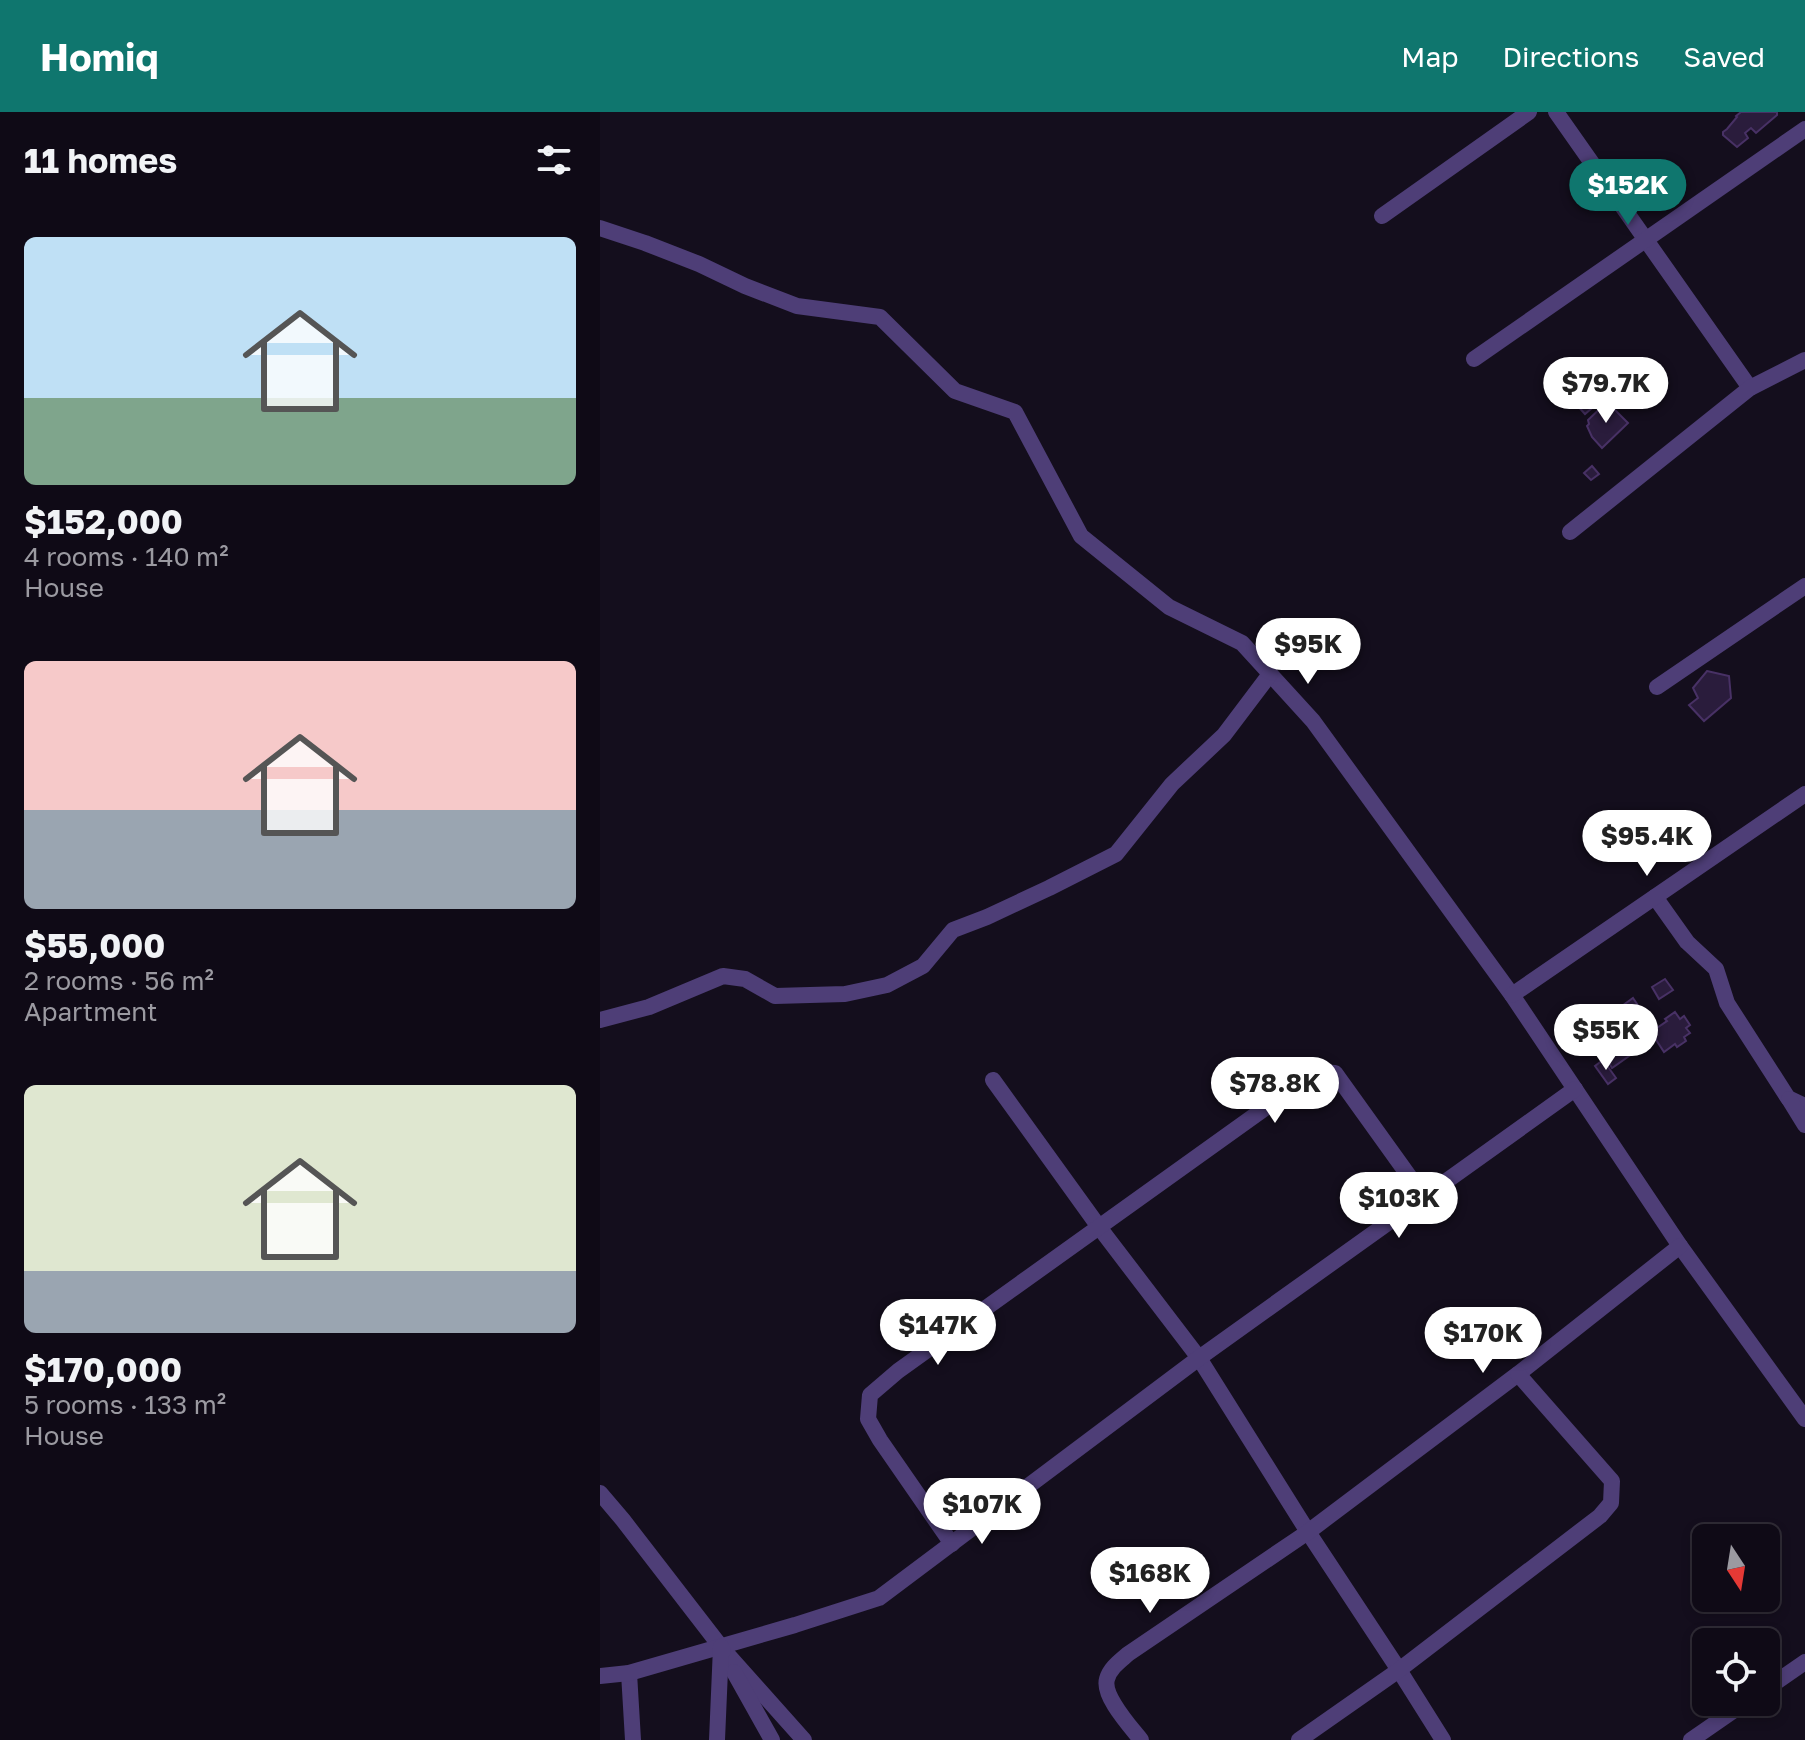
<!DOCTYPE html>
<html lang="en">
<head>
<meta charset="utf-8">
<style>
  :root { --surface:#0f0a16; --page:#18131f; --text:#f1f3f6; --muted:#9b9aa1; --line:#2f2b35; --accent:#0f766e }
  body { margin:0; font-family:"Golos Text",sans-serif; background:var(--page); color:var(--text); height:100vh; display:flex; flex-direction:column; font-size:30px; white-space:nowrap }
  * { box-sizing:border-box; margin:0 }
  p { font-size:26px; color:var(--muted) }
  .icon { flex:none; width:44px; height:44px; fill:none; stroke:currentColor; stroke-width:2; stroke-linecap:round; stroke-linejoin:round }
  .map { position:relative; flex:1; overflow:hidden }
  .drawer { display:flex; flex-direction:column; background:var(--surface); width:600px }
  .drawer>* { flex:none }
  .needle { width:52px; rotate:168deg }
  .fabs { position:absolute; left:1092px; top:1412px; display:grid; gap:16px }
  .fabs a { display:grid; place-items:center; width:88px; height:88px; border-radius:12px; background:var(--surface); box-shadow:0 4px 12px #0003,0 0 0 2px var(--line); font-size:40px }
  .price { position:absolute; translate:-50% -68px; padding:0 18px; border-radius:28px; background:#fff; color:#222; font-size:26px; line-height:52px; filter:drop-shadow(0 2px 4px #0008) }
  .price::after { content:''; position:absolute; left:50%; top:48px; width:24px; height:18px; margin-left:-12px; background:inherit; clip-path:polygon(0 0,100% 0,50% 100%) }
  .price.active { background:var(--accent); color:#fff }
  ul { padding:0; list-style:none }
  li { display:grid; align-content:center; gap:16px; height:424px; padding:0 24px }
  li span { display:grid; place-items:center; height:248px; border-radius:12px; color:#555 }
  li>.icon { margin-inline-start:auto }
  span .icon { width:144px; height:144px; fill:#fffc; stroke-width:1 }
  li b { font-size:34px }
  h2 { display:flex; justify-content:space-between; align-items:center; height:96px; padding:0 24px; font-size:34px }
  header { display:flex; align-items:center; gap:48px; box-sizing:border-box; height:112px; padding:0 40px; background:var(--accent); color:#fff }
  header strong { font-size:38px }
  nav { display:flex; gap:44px; margin-inline-start:auto; font-size:28px }
  main { display:flex; flex:1; min-height:0 }
  .map>svg:first-child { display:block }
  .building { fill:#2a1c3c; stroke:#483165; stroke-width:2 }
  .lines { fill:none; stroke-linecap:round; stroke-linejoin:round }
  .minor { stroke:#4e3e77; stroke-width:16 }
</style>
</head>
<body>
<header>
<strong>Homiq</strong>
<nav><a>Map</a><a>Directions</a><a>Saved</a></nav>
</header>
<main>
<section class="drawer">
<h2>11 homes<svg class="icon" aria-label="filters" viewBox="0 0 24 24"><path d="M4 7h16M4 17h16"/><circle cx="9" cy="7" r="2"/><circle cx="15" cy="17" r="2"/></svg></h2>
<ul>
<li><span style="background:linear-gradient(#bfe0f5 65%,#7fa58c 0)"><svg class="icon" aria-label="home" viewBox="0 0 24 24"><path d="M3 11l9-7 9 7M6 9v11h12V9"/></svg></span><div><b>$152,000</b><p>4 rooms · 140 m²</p><p>House</p></div></li>
<li><span style="background:linear-gradient(#f6c9c9 60%,#9aa5b1 0)"><svg class="icon" aria-label="home" viewBox="0 0 24 24"><path d="M3 11l9-7 9 7M6 9v11h12V9"/></svg></span><div><b>$55,000</b><p>2 rooms · 56 m²</p><p>Apartment</p></div></li>
<li><span style="background:linear-gradient(#dfe7d0 75%,#9aa5b1 0)"><svg class="icon" aria-label="home" viewBox="0 0 24 24"><path d="M3 11l9-7 9 7M6 9v11h12V9"/></svg></span><div><b>$170,000</b><p>5 rooms · 133 m²</p><p>House</p></div></li>
</ul>
</section>
<div class="map">
<svg width="1205" height="1628" viewBox="0 0 1205 1628">
  <rect width="100%" height="100%" fill="#140e1d"/>
  <g class="building">
    <polygon points="1141,0 1177,0 1177,3 1156,21 1151,16 1145,21 1148,26 1137,35 1123,23 1123,20 1127,17 1137,5 1136,4"/>
    <polygon points="998,274 1006,284 985,302 976,292"/>
    <polygon points="1007,290 1028,311 1002,336 992,325 987,314 989,312 988,308"/>
    <polygon points="992,354 999,362 991,368 984,361"/>
    <polygon points="1107,559 1129,564 1131,586 1104,609 1089,593 1098,586 1093,576"/>
    <polygon points="1065,867 1073,878 1059,887 1052,875"/>
    <polygon points="1033,886 1052,914 1041,922 1022,894"/>
    <polygon points="1075,900 1080,907 1084,904 1090,913 1086,916 1090,921 1084,925 1086,929 1077,935 1075,932 1064,940 1051,920 1067,909 1065,907"/>
    <polygon points="1042,921 1049,930 1012,956 1006,946"/>
    <polygon points="1003,948 1016,966 1008,972 995,954"/>
  </g>
  <g class="lines">
    <g class="minor">
      <polyline points="956,0 1150,276"/>
      <polyline points="782,104 929,0"/>
      <polyline points="0,116 45,131 99,152 145,174 197,194 280,205 355,279 415,300 481,424 569,495 642,531 713,609 912,883 1080,1134 1205,1307"/>
      <polyline points="874,247 1205,17"/>
      <polyline points="970,420 1150,276 1205,248"/>
      <polyline points="1057,575 1205,474"/>
      <polyline points="1055,785 1087,830 1116,857 1127,891 1188,986 1205,994"/>
      <polyline points="912,883 1205,682"/>
      <polyline points="0,908 49,895 123,864 145,867 175,884 245,882 287,873 323,854 353,818 387,805 449,776 516,742 572,672 624,623 670,562"/>
      <polyline points="393,968 499,1115 599,1246 708,1420 799,1558 843,1628"/>
      <polyline points="1189,987 1205,1013"/>
      <polyline points="0,1381 23,1408 121,1535 204,1628"/>
      <polyline points="352,1432 280,1328 268,1307 270,1283 298,1259 700,971 720,960 735,961 824,1085"/>
      <polyline points="134,1560 172,1628"/>
      <polyline points="29,1561 33,1628"/>
      <polyline points="0,1564 29,1561 195,1513 279,1486 599,1246 975,977"/>
      <polyline points="1166,1577 1205,1550"/>
      <polyline points="117,1628 121,1535 123,1539"/>
      <path d="M 541,1628 C 530,1614 502,1584 507,1567 C 510,1556 520,1549 528,1542 L 708,1420 L 918,1262 L 1080,1134"/>
      <polyline points="699,1628 799,1558 1000,1404 1011,1391 1012,1369 918,1262"/>
      <polyline points="1091,1628 1146,1590"/>
    </g>
  </g>
</svg>
<div class="fabs">
<a><svg class="needle" viewBox="-14 -14 28 28"><path d="M0-13l5 13h-10z" fill="#e53935"/><path d="M0 13l5-13h-10z" fill="#9b9aa1"/></svg></a>
<a><svg class="icon" aria-label="locate" viewBox="0 0 24 24"><circle cx="12" cy="12" r="6"/><path d="M12 2v4M12 18v4M2 12h4M18 12h4"/></svg></a>
</div>
<b class="price active" style="left:1028px;top:115px">$152K</b>
<b class="price" style="left:1006px;top:313px">$79.7K</b>
<b class="price" style="left:708px;top:574px">$95K</b>
<b class="price" style="left:1047px;top:766px">$95.4K</b>
<b class="price" style="left:1006px;top:960px">$55K</b>
<b class="price" style="left:675px;top:1013px">$78.8K</b>
<b class="price" style="left:799px;top:1128px">$103K</b>
<b class="price" style="left:338px;top:1255px">$147K</b>
<b class="price" style="left:883px;top:1263px">$170K</b>
<b class="price" style="left:382px;top:1434px">$107K</b>
<b class="price" style="left:550px;top:1503px">$168K</b>
</div>
</main>
</body>
</html>
